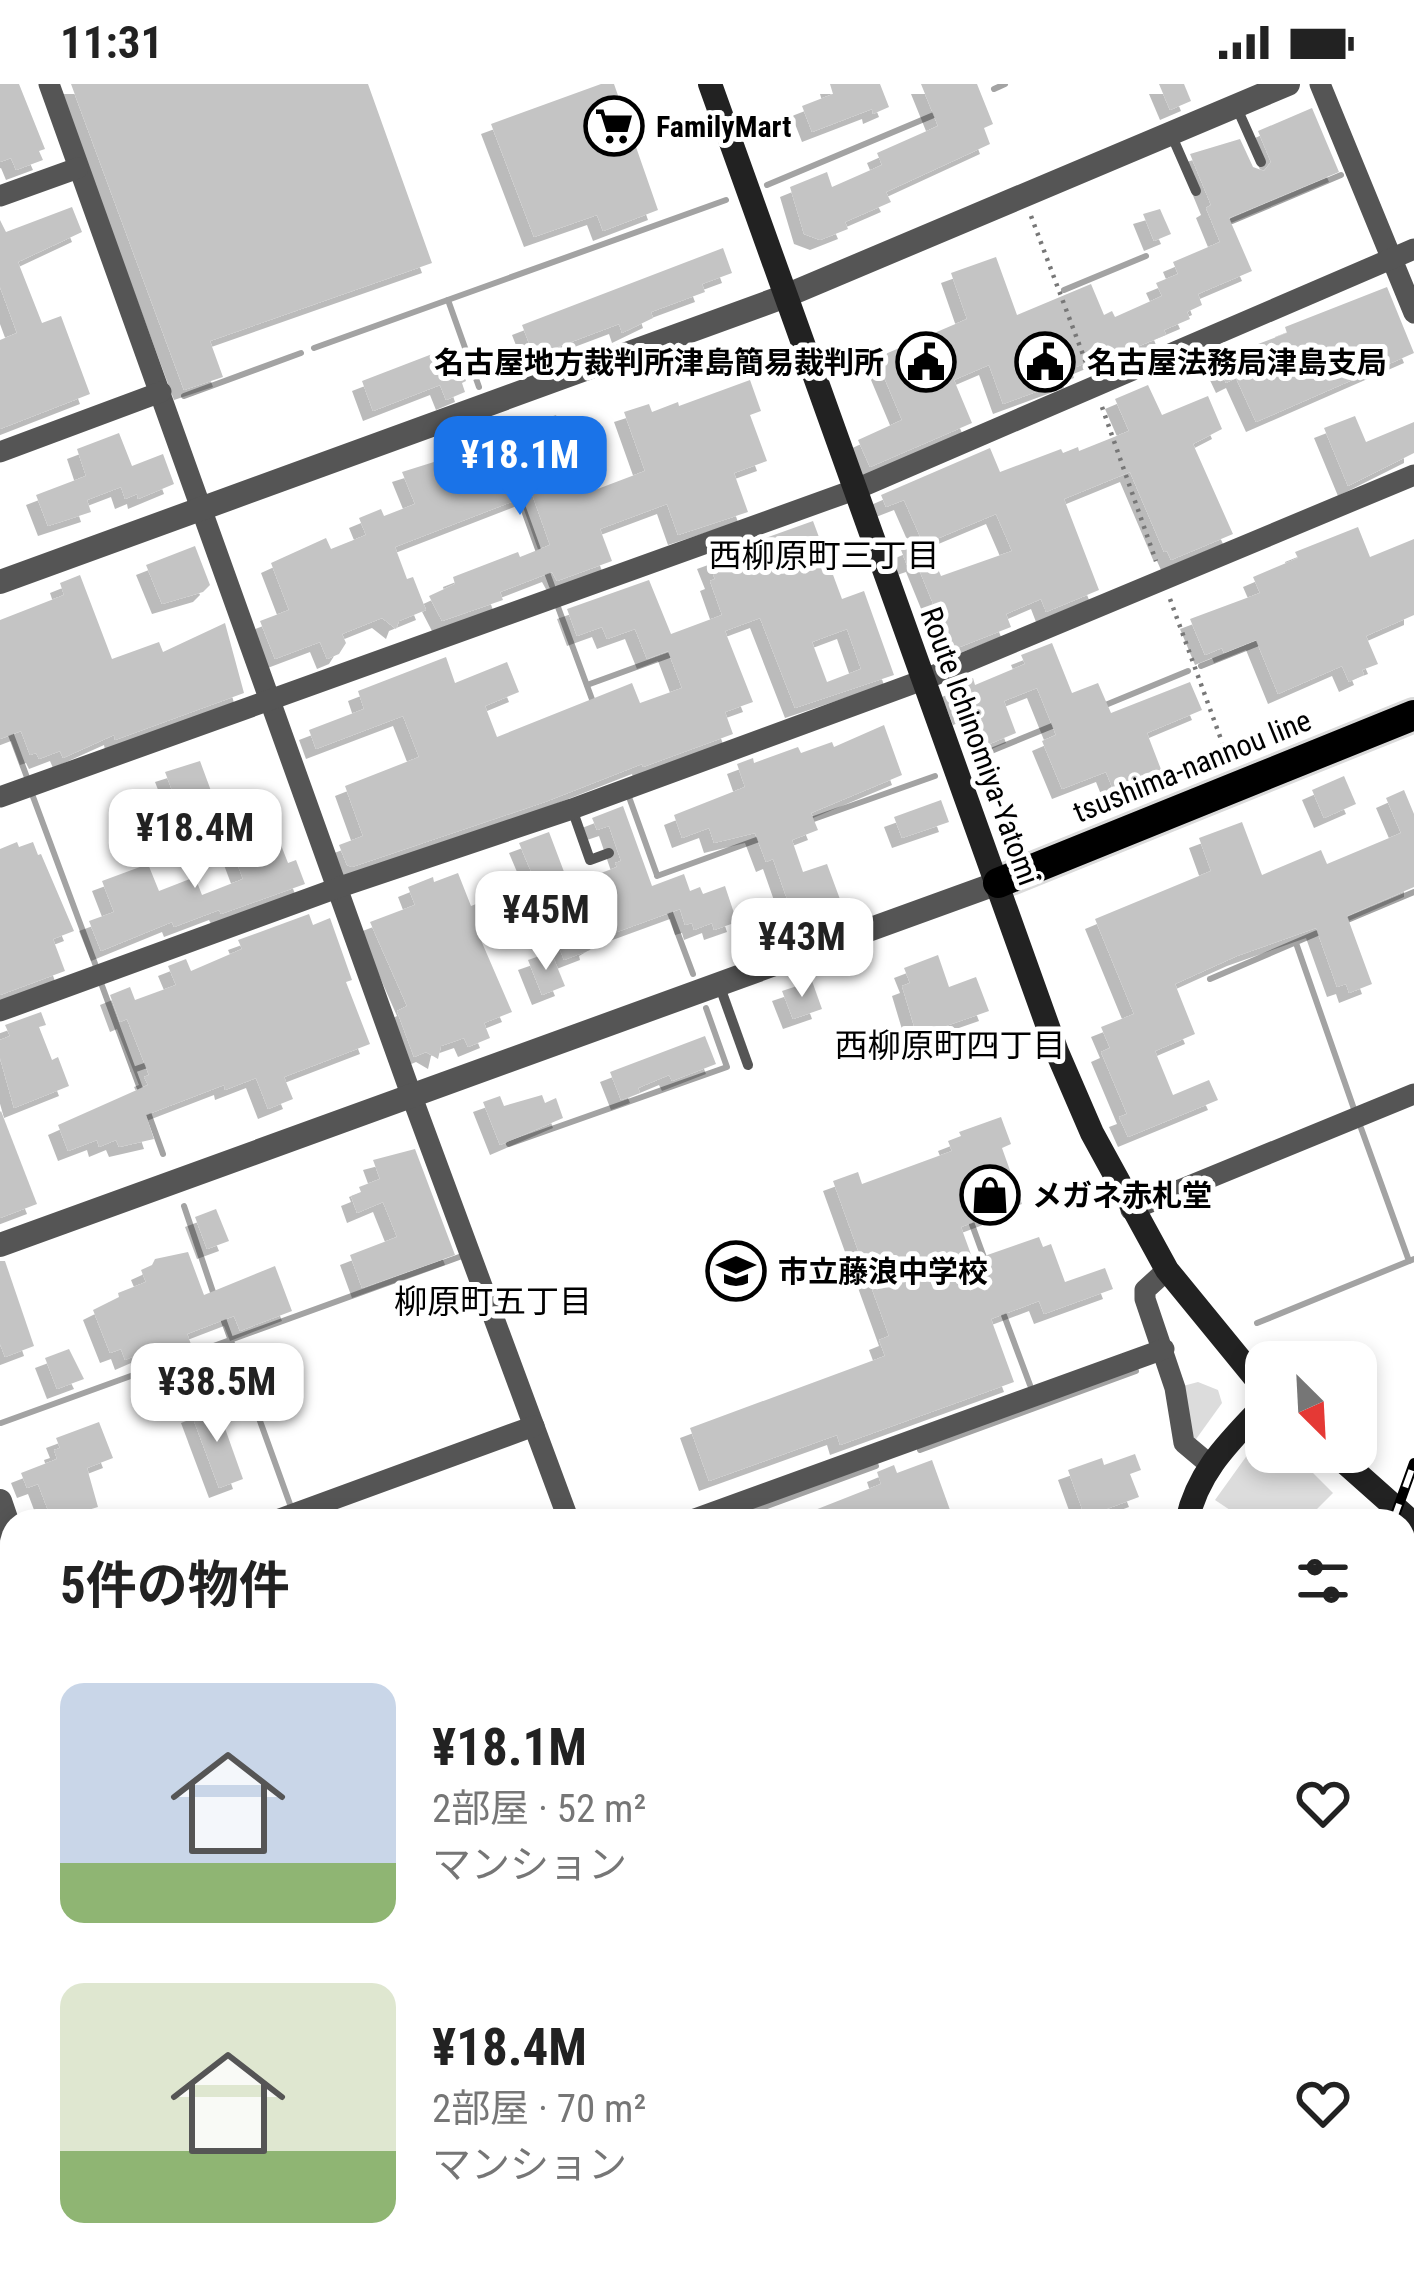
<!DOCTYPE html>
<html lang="ja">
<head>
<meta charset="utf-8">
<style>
  :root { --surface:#fff; --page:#f2f2f2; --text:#222; --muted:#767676; --accent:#1a73e8 }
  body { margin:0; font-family:"Roboto Condensed","Noto Sans JP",sans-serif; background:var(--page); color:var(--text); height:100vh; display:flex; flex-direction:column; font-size:45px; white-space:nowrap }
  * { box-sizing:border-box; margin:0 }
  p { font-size:39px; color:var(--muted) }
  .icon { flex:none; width:66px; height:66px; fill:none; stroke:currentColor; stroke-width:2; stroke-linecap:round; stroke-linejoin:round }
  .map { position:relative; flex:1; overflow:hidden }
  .details { position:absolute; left:0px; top:1425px; width:1416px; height:768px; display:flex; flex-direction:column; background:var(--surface); border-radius:36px 36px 0 0; box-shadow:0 6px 18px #0003 }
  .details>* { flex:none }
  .needle { width:78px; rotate:156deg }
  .tools { position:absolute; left:1245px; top:1257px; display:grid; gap:24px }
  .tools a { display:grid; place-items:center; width:132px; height:132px; border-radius:24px; background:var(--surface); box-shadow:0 6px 18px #0003; font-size:60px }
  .price { position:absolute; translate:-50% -102px; padding:0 27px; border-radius:24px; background:#fff; color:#222; font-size:39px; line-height:78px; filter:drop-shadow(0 3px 6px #0008) }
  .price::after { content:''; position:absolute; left:50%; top:72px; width:36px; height:27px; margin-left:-18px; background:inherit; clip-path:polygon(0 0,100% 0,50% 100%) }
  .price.on { background:var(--accent); color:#fff }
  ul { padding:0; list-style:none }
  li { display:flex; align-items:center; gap:36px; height:300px; padding:0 60px }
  li span { display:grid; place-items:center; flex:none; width:336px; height:240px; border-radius:24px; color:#555 }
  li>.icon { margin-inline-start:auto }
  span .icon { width:144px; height:144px; fill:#fffc; stroke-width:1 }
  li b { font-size:51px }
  h2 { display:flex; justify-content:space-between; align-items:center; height:144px; padding:0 60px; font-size:51px }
  .status { display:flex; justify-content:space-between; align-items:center; height:84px; padding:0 60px; background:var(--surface); direction:ltr }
  .status svg { height:33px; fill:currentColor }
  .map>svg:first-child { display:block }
  .green { fill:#dcdcdc }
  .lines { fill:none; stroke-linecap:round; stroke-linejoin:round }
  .stream { stroke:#a3a3a3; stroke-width:6 }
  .building { fill:#c4c4c4; fill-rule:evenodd; filter:url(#shadow) }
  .primary-casing { stroke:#dbdbdb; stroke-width:36 }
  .path { stroke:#777; stroke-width:4.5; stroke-dasharray:3 6; stroke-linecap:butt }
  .service { stroke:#555; stroke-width:10 }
  .minor { stroke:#555; stroke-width:21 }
  .tertiary { stroke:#555; stroke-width:24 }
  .secondary { stroke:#222; stroke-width:24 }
  .primary { stroke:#000; stroke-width:30 }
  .rail-casing { stroke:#000; stroke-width:10 }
  .rail { stroke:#fff; stroke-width:6; stroke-dasharray:18; stroke-linecap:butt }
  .labels { text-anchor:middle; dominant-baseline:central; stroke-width:10; stroke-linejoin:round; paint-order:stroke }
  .poi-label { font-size:30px; font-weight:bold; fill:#000; stroke:#fff; text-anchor:start }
  .street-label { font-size:30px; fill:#000; stroke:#fff }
  .neighbourhood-label { font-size:33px; fill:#000; stroke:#fff }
</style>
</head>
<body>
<div class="status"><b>11:31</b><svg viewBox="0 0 49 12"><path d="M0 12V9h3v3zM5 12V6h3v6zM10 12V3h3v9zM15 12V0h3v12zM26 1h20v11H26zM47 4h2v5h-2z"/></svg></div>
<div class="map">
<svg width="1414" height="2193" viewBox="0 0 1414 2193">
  <defs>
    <filter id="shadow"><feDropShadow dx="-10" dy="10" stdDeviation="0" flood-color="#0004"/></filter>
  </defs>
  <rect width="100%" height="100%" fill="#fff"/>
  <g class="green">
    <polygon points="1198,1298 1218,1306 1222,1319 1194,1358 1183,1302"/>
    <polygon points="1293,1369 1333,1409 1314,1428 1230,1426 1215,1416 1248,1370"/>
  </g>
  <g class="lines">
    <g class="stream">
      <polyline points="994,5 1005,0"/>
      <polyline points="767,101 941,28"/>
      <polyline points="1232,137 1341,91"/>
      <polyline points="1064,206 1146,172"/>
      <polyline points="448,216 479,303"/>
      <polyline points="314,264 726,116"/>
      <polyline points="184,312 301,269"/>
      <polyline points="493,341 509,386"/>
      <polyline points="518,410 540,471"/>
      <polyline points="545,483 552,502"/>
      <polyline points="558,523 593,618"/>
      <polyline points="1201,582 1261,558"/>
      <polyline points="587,601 675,569"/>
      <polyline points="1103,622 1188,587"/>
      <polyline points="10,648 28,696"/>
      <polyline points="974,674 1057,640"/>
      <polyline points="32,710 97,885"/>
      <polyline points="629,713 657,791"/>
      <polyline points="808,737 935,692"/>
      <polyline points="657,792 762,754"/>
      <polyline points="669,826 693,890"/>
      <polyline points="1345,837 1414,808"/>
      <polyline points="1296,859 1354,1025"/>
      <polyline points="1210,895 1322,847"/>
      <polyline points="101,899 142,1010"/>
      <polyline points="133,986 153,979"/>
      <polyline points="146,1023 163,1070"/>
      <polyline points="1361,1044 1409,1177"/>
      <polyline points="509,1060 727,983 706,924"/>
      <polyline points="184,1122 214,1211"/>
      <polyline points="970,1135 986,1179"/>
      <polyline points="1002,1226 1030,1301"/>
      <polyline points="221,1229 291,1423"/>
      <polyline points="1257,1239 1414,1175"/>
      <polyline points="1,1339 462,1172"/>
      <polyline points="920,1366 1136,1287"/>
      <polyline points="726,1437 876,1382"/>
      <polyline points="0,1698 12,1694"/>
      <polyline points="0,2094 12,2090"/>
      <polyline points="767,2193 800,2181"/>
    </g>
  </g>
  <g class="building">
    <polygon points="0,0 19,0 45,65 39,67 43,76 16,86 11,74 0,78"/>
    <polygon points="71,0 368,0 432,179 210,257 223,293 184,306"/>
    <polygon points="601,0 614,0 658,126 603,147 597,131 534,153 491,40"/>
    <polygon points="830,0 880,0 889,23 873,30 872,25 812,48 802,22 833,10"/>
    <polygon points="921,0 977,0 993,40 984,44 990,60 886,108 891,118 845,138 848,145 820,156 804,150 790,103 827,88 832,103 882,81 877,69 938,42"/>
    <polygon points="1159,0 1184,0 1191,17 1170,26"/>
    <polygon points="1312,24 1339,88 1229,134 1252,187 1198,210 1202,221 1187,228 1190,235 1164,246 1166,251 1105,276 1103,272 1071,285 1074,294 1003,320 989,281 954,296 972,339 870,383 858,356 902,336 876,274 967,235 951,189 996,173 1017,231 1091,200 1104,231 1112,227 1115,233 1162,212 1156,199 1178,190 1173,178 1220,158 1206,124 1211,121 1190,70 1240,55 1253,83 1264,87 1271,78 1258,47"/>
    <polygon points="72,123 82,148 18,178 42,239 61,232 90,310 0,345 0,256 17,249 0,203 0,136 6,148"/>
    <polygon points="1160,125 1171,150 1154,157 1143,130"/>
    <polygon points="723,164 732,189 702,200 705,208 651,228 653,234 622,249 619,240 534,272 522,241"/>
    <polygon points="1387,203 1414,269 1256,338 1236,294 1226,299 1218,282 1234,275 1232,270 1287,249 1285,243"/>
    <polygon points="453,262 466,297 462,299 465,308 446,316 440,301 373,327 362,297"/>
    <polygon points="750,296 761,327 750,331 767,377 734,389 748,428 678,451 667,420 600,445 612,477 557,497 552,488 500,508 503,516 442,537 429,512 455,500 453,493 518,468 520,473 550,461 532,410 395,463 407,495 413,493 426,526 399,537 396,545 382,534 342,550 346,559 339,570 327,575 320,558 275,575 260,537 289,526 271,479 326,454 331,465 366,451 359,434 381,425 384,432 415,420 402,388 453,372 462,397 474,392 476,397 513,382 499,345 525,335 527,341 556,331 587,409 645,387 624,328 649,320 652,328 678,318 679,322"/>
    <path d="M 1148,301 L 1162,331 L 1208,312 L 1222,345 L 1193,360 L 1233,450 L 1171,476 L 1167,467 L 1164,468 L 1130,388 L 1064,415 L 1099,506 L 1046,528 L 1041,515 L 1006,530 L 1011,543 L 952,566 L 916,478 L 907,481 L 901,466 L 922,457 L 904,416 L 886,423 L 881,411 L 990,364 L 1000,388 L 1061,365 L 1063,369 L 1078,363 L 1079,367 L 1129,347 L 1115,315 ZM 996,430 L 1012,467 L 941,492 L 927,459 Z"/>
    <polygon points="1355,332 1366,358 1414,338 1414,369 1348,402 1324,344"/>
    <polygon points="119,349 132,382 163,370 174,400 138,415 137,410 125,415 121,403 87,416 91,428 48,442 36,411 86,392 77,365"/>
    <path d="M 813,437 L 842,515 L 864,507 L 894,591 L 795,624 L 760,534 L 725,547 L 753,618 L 725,628 L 733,650 L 643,683 L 642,680 L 545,718 L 352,783 L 347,781 L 339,761 L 363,752 L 345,702 L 419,673 L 403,632 L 316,665 L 309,646 L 364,625 L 358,607 L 446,573 L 455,599 L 507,578 L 519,608 L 485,622 L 497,653 L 632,599 L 640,619 L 682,604 L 668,567 L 647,575 L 635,545 L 607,555 L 602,543 L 577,552 L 567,525 L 649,496 L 671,550 L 722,531 L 710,497 L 715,495 L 707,475 ZM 847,545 L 861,585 L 827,598 L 812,558 Z"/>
    <polygon points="1358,443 1370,473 1414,455 1414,531 1366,552 1378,580 1362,586 1364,591 1349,598 1342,582 1278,610 1256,556 1224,569 1222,564 1205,571 1190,535 1260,509 1253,493 1298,474 1295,468"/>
    <polygon points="195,462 210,501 203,508 162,520 146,481"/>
    <polygon points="80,491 112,575 159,558 163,568 225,539 244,609 115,656 114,651 63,674 60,667 39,675 36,669 30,671 21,647 0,655 0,536 64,511 60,499"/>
    <polygon points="1052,559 1072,609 1098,599 1111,629 1190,598 1202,626 1147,649 1162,688 1114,708 1106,688 1062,705 1042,657 1056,651 1037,604 1004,617 1016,649 987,661 973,627 963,631 952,603 973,594 975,601 1025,580 1021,571"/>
    <polygon points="884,641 902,691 811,729 818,746 792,756 803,788 827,780 841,818 833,821 835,827 820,833 817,827 794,835 773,775 766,778 755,749 714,759 709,744 682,754 674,731 745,703 737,680 753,674 754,679 798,663 801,669 832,658 834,663"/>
    <polygon points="200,677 221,734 170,752 162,730 156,732 149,715 172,706 165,688"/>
    <polygon points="1344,692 1356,720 1324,734 1312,706"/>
    <polygon points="1404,706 1414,730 1414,803 1347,832 1372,900 1349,909 1346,900 1337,903 1316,844 1237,872 1175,900 1195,950 1155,967 1173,1011 1209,996 1218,1016 1128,1053 1119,1033 1127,1030 1101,968 1110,964 1101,943 1134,930 1095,835 1211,787 1199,754 1242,738 1262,791 1321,766 1327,780 1401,749 1386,714"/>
    <polygon points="941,716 949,738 902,754 894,733"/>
    <polygon points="623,722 652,802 684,790 690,807 700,803 703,810 725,802 737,838 714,846 712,839 694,846 692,839 685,841 680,825 606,852 589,862 590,866 564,876 546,830 495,847 480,854 512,928 484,939 490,954 468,963 464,954 441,962 438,975 426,968 414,973 397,927 407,922 370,838 415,821 408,803 433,793 434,798 458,789 471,822 535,797 519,759 549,748 569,801 617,783 615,779 621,777 609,742 597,746 592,734"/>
    <polygon points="272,738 288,779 296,776 305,800 221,830 219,826 174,843 172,838 101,867 89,837 114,828 102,797 148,780 159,807 195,793 202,811 243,795 228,755"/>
    <polygon points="17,758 19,763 33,758 38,771 41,770 74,847 53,855 65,887 0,911 0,765"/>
    <polygon points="309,830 313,841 330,834 352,896 346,898 370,960 284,993 293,1015 268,1025 256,994 225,1006 224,1001 146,1031 154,1055 119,1063 116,1056 99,1063 97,1056 68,1067 58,1041 148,1001 144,993 149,991 127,935 120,938 110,911 130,903 135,916 176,901 168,882 186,875 191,887 242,865 238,856"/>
    <polygon points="551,868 565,902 542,911 528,876"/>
    <polygon points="938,871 949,903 976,893 989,927 917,952 902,902 910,899 904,884"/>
    <polygon points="812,897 822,925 793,935 782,907"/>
    <polygon points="41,928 46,941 39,943 52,976 58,973 69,1002 14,1024 0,974 0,956 10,952 5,941"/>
    <polygon points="705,952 716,980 672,997 669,991 638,1004 640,1009 621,1016 610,988"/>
    <polygon points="542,1011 545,1019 556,1014 563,1034 500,1061 483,1018 500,1012 504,1022"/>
    <polygon points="1,1027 37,1120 0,1134 0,1028"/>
    <polygon points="1001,1033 1011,1060 1002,1064 1022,1120 961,1143 973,1176 1039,1153 1043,1163 1051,1160 1065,1198 1105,1184 1113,1205 1044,1230 1039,1217 991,1235 1014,1298 840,1361 837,1351 709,1397 690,1344 885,1272 879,1256 889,1252 833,1097 858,1088 862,1100 952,1067 948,1057 961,1052 959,1048"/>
    <polygon points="415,1065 455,1171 362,1204 350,1171 397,1153 383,1118 357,1129 351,1112 361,1108 359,1103 380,1095 373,1076"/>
    <polygon points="216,1125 229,1157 207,1165 195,1133"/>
    <polygon points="188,1168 204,1211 275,1182 292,1227 240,1247 234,1232 187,1250 191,1260 145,1280 141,1269 125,1276 121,1265 110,1269 93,1226 119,1213 118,1209 146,1198 141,1186 152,1181 155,1175"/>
    <polygon points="0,1177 5,1177 34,1262 5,1273 0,1260"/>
    <polygon points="69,1265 84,1295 57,1305 45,1274"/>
    <polygon points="216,1319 243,1395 219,1404 191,1329"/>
    <polygon points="99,1338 113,1374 87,1384 98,1423 52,1437 38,1400 27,1404 21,1389 57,1375 54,1366 60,1364 56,1354"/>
    <polygon points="1135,1370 1141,1386 1130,1390 1139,1413 1085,1433 1068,1386 1102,1374 1104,1381"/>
    <polygon points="932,1376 954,1437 787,1437 881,1400 877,1388 894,1381 897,1389"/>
  </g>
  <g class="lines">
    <g class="primary-casing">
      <polyline id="primary" points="998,799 1414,631"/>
    </g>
    <g class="path">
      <polyline points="1031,132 1088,284"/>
      <polyline points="1102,323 1156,477"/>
      <polyline points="1170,515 1230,680"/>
    </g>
    <g class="service">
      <polyline points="1236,22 1261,78"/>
      <polyline points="1171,50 1196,107"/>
      <polyline points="572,725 590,776 609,769"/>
      <polyline points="720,903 748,981"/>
      <polyline points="0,1536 12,1532"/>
    </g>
    <g class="minor">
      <polyline points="49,0 412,1013 569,1437"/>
      <polyline points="1320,0 1414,229"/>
      <polyline points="0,112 78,84"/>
      <polyline points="0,368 161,308"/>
      <polyline points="0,713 854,406 1414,165"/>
      <polyline points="0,927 340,803 572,725 923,596 1414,391"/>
      <polyline points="1131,1126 1414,1010"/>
      <polyline points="1167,1186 1145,1206 1145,1215 1175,1304 1184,1359 1209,1380"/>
      <polyline points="274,1437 534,1342"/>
      <polyline points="689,1437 1164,1265"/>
      <polyline points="1404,1500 1414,1473"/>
      <polyline points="1404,1796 1414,1792"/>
      <polyline points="0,1897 12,1892"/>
      <polyline points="838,2181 843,2193"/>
      <polyline points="1364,2181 1369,2193"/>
      <polyline points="273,2193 306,2181"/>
      <polyline points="1150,2193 1154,2181"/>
      <polyline points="1384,2193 1414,2182"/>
    </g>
    <g class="tertiary">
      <polyline points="0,498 783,213 1288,0"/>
      <polyline points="0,1161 998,799"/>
      <polyline points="0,1417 12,1452"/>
      <polyline points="276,2181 280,2193"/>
    </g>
    <g class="secondary">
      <polyline points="710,0 1057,968 1092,1049 1167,1186 1266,1307"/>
      <polyline points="1333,1368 1414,1440"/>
      <path d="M 1187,1437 C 1198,1386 1231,1356 1266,1319"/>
      <polyline points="925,2193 929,2181"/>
    </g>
    <use href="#primary" class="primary"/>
    <g class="rail-casing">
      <g id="rail">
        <polyline points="1393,1437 1414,1379"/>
        <polyline points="1113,2193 1118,2181"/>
      </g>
    </g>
    <use href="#rail" class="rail"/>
  </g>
  <defs>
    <g id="supermarket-ring" transform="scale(3)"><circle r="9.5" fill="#fff" stroke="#000" stroke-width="1.5"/><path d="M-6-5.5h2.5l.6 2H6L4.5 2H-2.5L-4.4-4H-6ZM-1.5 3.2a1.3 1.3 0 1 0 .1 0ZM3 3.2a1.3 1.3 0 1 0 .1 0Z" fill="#000"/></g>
    <g id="civic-ring" transform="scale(3)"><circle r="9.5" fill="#fff" stroke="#000" stroke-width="1.5"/><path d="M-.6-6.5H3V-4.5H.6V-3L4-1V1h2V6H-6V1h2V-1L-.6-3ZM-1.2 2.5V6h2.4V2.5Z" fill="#000"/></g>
    <g id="shop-ring" transform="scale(3)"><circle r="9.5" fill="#fff" stroke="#000" stroke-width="1.5"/><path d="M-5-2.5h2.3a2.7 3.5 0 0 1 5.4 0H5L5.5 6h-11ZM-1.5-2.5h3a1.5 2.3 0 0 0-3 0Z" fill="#000"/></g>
    <g id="school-ring" transform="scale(3)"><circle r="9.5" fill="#fff" stroke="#000" stroke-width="1.5"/><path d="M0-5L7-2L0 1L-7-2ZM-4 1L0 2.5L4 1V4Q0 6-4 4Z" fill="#000"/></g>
  </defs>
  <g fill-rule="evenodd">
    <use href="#supermarket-ring" x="614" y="42"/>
    <use href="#civic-ring" x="926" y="278"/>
    <use href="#civic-ring" x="1045" y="278"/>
    <use href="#shop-ring" x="990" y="1111"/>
    <use href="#school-ring" x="736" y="1187"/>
  </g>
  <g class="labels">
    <g class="poi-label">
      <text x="656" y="42">FamilyMart</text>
      <text x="884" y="278" text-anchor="end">名古屋地方裁判所津島簡易裁判所</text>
      <text x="1087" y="278">名古屋法務局津島支局</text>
      <text x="1032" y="1111">メガネ赤札堂</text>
      <text x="778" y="1187">市立藤浪中学校</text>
    </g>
    <g class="street-label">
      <text transform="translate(980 662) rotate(70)">Route Ichinomiya-Yatomi</text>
      <text transform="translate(1192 682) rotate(-22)">tsushima-nannou line</text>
    </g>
    <g class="neighbourhood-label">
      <text x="824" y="471">西柳原町三丁目</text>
      <text x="950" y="961">西柳原町四丁目</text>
      <text x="493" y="1217">柳原町五丁目</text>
    </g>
  </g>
</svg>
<div class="tools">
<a><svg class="needle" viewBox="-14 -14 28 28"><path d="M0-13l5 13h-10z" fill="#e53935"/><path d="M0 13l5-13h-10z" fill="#767676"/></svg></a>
</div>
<b class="price on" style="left:520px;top:434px">¥18.1M</b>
<b class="price" style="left:195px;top:807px">¥18.4M</b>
<b class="price" style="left:546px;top:889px">¥45M</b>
<b class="price" style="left:802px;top:916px">¥43M</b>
<b class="price" style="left:217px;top:1361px">¥38.5M</b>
<section class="details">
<h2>5件の物件<svg class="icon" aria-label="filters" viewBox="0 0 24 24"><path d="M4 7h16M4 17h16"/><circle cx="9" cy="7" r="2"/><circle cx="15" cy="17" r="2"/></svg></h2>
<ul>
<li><span style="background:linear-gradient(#c9d6e8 75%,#8fb573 0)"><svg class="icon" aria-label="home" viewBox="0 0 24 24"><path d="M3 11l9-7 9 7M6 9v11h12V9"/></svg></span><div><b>¥18.1M</b><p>2部屋 · 52 m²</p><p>マンション</p></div><svg class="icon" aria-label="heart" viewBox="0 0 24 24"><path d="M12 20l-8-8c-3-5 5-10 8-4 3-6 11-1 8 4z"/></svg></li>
<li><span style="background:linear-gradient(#dfe7d0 70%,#8fb573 0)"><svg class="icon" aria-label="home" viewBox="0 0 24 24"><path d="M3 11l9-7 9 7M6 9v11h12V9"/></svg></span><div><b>¥18.4M</b><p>2部屋 · 70 m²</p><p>マンション</p></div><svg class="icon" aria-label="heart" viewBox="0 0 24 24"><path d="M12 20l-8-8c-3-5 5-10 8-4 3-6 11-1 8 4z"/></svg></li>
</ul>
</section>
</div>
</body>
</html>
